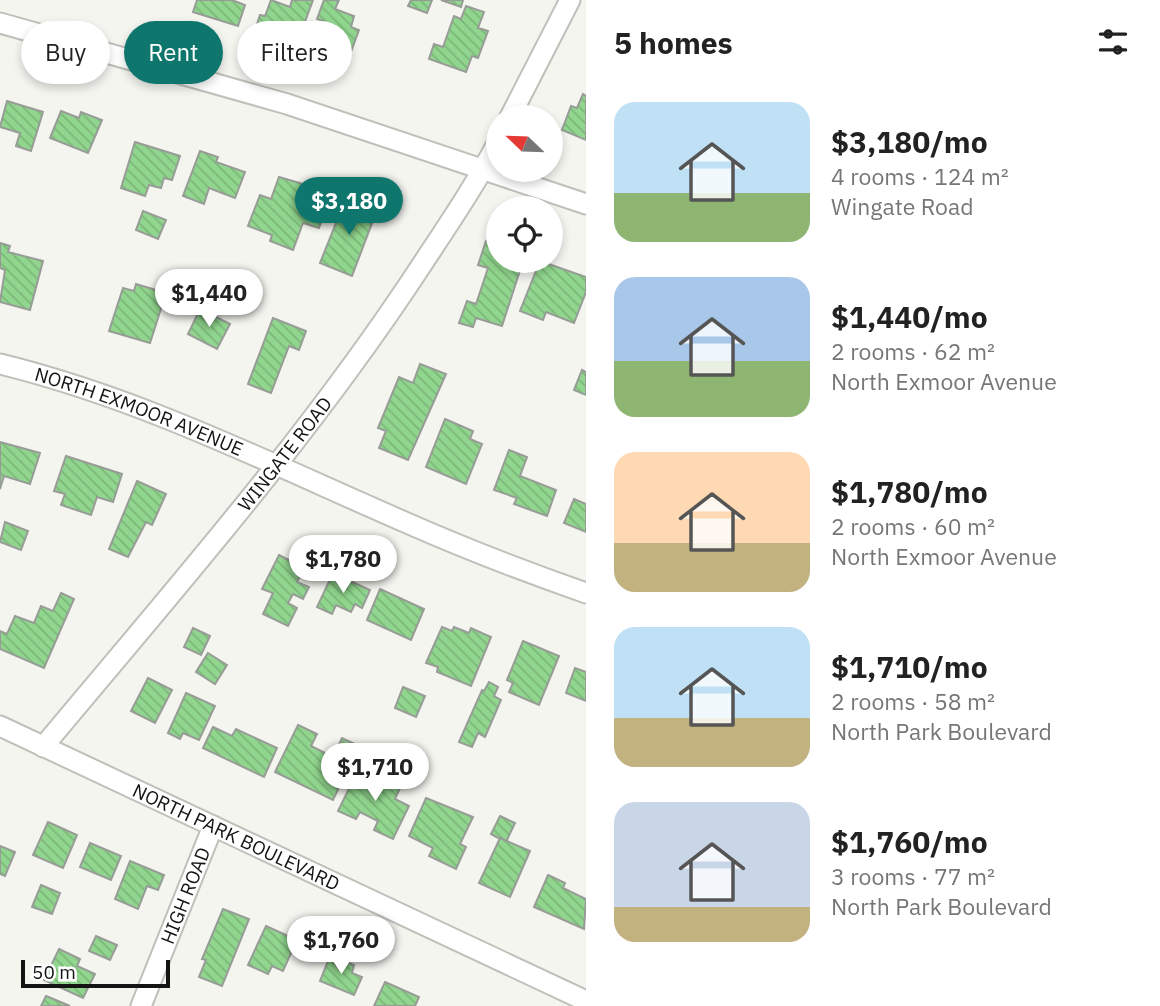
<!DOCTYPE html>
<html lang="en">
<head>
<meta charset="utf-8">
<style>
  :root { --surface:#fff; --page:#f2f2f2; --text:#222; --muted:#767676; --accent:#0f766e }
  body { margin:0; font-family:"IBM Plex Sans",sans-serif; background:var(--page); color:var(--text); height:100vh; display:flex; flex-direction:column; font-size:26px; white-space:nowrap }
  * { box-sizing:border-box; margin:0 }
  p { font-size:23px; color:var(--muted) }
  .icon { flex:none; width:38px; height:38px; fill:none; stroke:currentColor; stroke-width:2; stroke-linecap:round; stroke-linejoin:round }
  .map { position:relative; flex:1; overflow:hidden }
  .side { display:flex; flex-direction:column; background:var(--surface); width:574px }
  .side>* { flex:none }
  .top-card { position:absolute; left:21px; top:21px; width:458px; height:63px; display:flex; gap:14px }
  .needle { width:46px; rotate:293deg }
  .fabs { position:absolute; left:486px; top:105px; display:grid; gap:14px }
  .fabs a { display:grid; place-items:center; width:77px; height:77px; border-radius:50%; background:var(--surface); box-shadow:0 4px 10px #0003; font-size:35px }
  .scale { position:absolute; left:21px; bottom:18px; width:149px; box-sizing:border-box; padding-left:7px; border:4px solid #141412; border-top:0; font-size:19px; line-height:24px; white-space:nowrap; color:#141412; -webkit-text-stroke:5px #fff; paint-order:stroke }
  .price { position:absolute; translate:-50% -60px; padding:0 16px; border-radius:24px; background:#fff; color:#222; font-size:23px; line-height:46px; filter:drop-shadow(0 2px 4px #0008) }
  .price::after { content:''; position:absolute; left:50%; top:42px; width:21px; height:16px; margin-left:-10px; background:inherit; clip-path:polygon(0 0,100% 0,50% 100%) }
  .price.selected { background:var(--accent); color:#fff }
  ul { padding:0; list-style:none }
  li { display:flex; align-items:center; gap:21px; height:175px; padding:0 28px }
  li span { display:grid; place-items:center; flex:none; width:196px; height:140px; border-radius:21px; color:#555 }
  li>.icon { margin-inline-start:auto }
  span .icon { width:84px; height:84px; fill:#fffc; stroke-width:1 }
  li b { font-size:30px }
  h2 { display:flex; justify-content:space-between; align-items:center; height:84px; padding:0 28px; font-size:30px }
  .tag { padding:0 24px; border-radius:32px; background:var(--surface); box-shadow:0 4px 10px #0003; font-size:24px; line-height:63px }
  .tag.selected { background:var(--accent); color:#fff }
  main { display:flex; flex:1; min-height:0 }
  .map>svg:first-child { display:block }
  .building { fill:url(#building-back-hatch); stroke:#989c97; stroke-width:2 }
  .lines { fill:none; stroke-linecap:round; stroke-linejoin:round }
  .street-casing { stroke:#bfc0ba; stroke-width:23 }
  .street { stroke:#fff; stroke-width:19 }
  .labels { text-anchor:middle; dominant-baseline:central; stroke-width:5; stroke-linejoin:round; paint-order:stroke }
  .street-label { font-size:19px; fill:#141412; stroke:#fff }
</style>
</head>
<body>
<main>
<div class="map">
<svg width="586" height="1006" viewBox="0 0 586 1006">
  <defs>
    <pattern id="building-back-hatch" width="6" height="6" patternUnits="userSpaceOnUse" patternTransform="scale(1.75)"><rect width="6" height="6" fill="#91d68e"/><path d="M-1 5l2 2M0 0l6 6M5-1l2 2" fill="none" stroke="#7cb779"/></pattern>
  </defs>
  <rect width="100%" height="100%" fill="#f4f5ef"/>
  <g class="building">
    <polygon points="197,0 232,0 245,5 238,26 193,12"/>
    <polygon points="271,0 290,7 292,0 313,0 298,41 256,27 260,15 265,16"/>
    <polygon points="324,0 339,0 335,9 354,16 351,27 359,30 349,57 321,47 326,35 322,33 326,22 317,19"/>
    <polygon points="411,0 432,0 427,13 408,6"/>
    <polygon points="441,0 463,0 461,7"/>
    <polygon points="466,6 484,12 478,28 488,31 478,58 472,56 466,72 429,59 434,44 443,47 454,16 461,19"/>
    <polygon points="583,94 586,96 586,140 562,130 571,106 577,108"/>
    <polygon points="7,101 43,112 31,151 16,146 20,133 0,127"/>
    <polygon points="61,111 79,118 81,112 102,120 88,153 50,138"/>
    <polygon points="135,142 180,156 172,180 164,178 161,188 149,185 145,196 121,188"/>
    <polygon points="200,151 218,157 216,162 245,172 235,198 209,188 204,204 183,196"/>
    <polygon points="279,177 320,189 316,199 328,203 319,228 303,223 293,250 270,241 272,235 248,226 260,195 271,199"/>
    <polygon points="346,198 377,210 352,276 320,263"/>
    <polygon points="143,211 166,220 158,239 136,230"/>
    <polygon points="486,241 499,245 499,261 523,261 502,326 476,318 473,327 459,323 467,301 476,304 488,268 478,265"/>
    <polygon points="0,243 10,246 8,252 43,261 30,310 0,302 5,270 0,268"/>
    <polygon points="540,261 586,277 586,292 574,323 546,312 543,320 520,311"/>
    <polygon points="136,284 166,293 150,343 109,331 123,288 134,291"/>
    <polygon points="200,309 230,324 217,349 188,334"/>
    <polygon points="273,318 306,331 299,350 289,346 271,393 248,384"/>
    <polygon points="420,364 446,374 408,460 379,448 386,431 378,428 399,377 413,383"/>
    <polygon points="582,370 586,372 586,395 574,390"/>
    <polygon points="445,419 473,431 470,439 482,444 466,484 426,467"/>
    <polygon points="0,442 40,453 30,484 4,476 0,489"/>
    <polygon points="509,450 527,457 520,476 556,490 547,516 514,504 517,498 494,490"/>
    <polygon points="66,456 122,474 113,502 97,497 91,515 61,505 65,494 54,491"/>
    <polygon points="137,481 166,494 152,525 146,522 128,557 109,549"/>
    <polygon points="574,499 586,504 586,532 564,523"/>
    <polygon points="5,522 28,531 21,550 0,542"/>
    <polygon points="279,555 304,568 297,582 309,587 303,599 293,594 288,603 297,608 288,626 263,614 273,593 262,589"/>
    <polygon points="333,573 370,590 362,608 355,604 351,612 336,605 332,614 317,607"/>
    <polygon points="380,589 424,609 411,640 367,620"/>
    <polygon points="61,593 74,599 44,668 0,649 0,631 7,634 15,616 34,623 41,606 53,611"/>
    <polygon points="442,627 452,631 454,627 469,633 471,628 491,637 471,686 437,672 438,667 426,663"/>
    <polygon points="193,628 210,636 201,655 184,647"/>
    <polygon points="523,641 559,656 539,705 509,692 513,683 507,680"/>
    <polygon points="208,653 227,665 215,684 196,672"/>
    <polygon points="575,668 586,672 586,701 566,693"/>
    <polygon points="148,678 172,690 155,723 131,711"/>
    <polygon points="489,682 498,687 494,696 501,700 485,737 478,733 472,747 459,742 482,690 484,691"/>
    <polygon points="403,687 425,696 416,717 395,708"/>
    <polygon points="186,693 215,706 199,740 183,733 180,739 168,733"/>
    <polygon points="298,725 317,734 311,746 333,757 342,738 359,746 333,800 275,772"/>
    <polygon points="213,727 232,736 236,729 277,748 264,777 203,748"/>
    <polygon points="359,768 400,788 395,799 409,806 393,839 374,830 378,821 360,812 356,819 338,811"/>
    <polygon points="426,798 473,817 460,844 466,847 456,869 429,856 433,848 409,836"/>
    <polygon points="500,816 515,823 506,842 491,834"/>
    <polygon points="48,822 77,835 63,868 33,855"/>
    <polygon points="500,838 530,851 510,897 479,883"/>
    <polygon points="90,843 121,856 111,880 80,867"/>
    <polygon points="0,846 15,852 5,876 0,874"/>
    <polygon points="130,861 164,875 158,890 147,886 138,909 115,899"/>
    <polygon points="548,875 565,883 563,888 586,899 584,929 534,907"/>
    <polygon points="41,885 60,893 52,914 32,907"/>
    <polygon points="223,909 249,919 222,986 199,977 206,960 202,959"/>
    <polygon points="266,926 297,940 283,971 272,966 268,974 248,965"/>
    <polygon points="96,936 117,945 110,960 89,951"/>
    <polygon points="59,949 80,959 77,966 95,974 83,998 44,980"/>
    <polygon points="330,956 354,965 352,973 362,977 354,995 320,981"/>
    <polygon points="385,982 419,997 415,1006 374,1006"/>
    <polygon points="46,996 70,1006 41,1006"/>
  </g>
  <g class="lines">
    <g class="street-casing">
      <g id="street">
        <polyline points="0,23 287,104 586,204"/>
        <polyline points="510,117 570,0"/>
        <path id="s1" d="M 0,364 C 143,399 273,465 407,523 C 466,549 526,572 586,593"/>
        <path id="s2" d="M 0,726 L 586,1001"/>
        <path id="s3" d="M 43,747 C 173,591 309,437 421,266 C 448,225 476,184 499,140"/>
        <path id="s4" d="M 141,1006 L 213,826"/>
      </g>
    </g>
    <use href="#street" class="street"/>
  </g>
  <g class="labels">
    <g class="street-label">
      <text stroke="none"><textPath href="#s1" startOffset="147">NORTH EXMOOR AVENUE</textPath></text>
      <text stroke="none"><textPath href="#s3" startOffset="380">WINGATE ROAD</textPath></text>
      <text stroke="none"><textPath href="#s2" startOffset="261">NORTH PARK BOULEVARD</textPath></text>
      <text stroke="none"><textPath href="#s4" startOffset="119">HIGH ROAD</textPath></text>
    </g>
  </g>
</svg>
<div class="fabs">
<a><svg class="needle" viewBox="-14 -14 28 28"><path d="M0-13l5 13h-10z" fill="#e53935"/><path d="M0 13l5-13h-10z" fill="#767676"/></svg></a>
<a><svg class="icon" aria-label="locate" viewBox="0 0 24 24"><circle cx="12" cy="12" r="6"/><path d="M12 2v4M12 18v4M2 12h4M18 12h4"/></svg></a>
</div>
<div class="scale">50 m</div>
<b class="price selected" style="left:349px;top:237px">$3,180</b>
<b class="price" style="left:209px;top:329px">$1,440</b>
<b class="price" style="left:343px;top:595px">$1,780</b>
<b class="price" style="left:375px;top:803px">$1,710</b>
<b class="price" style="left:341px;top:976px">$1,760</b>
<div class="top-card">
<a class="tag">Buy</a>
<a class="tag selected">Rent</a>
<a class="tag">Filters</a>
</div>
</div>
<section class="side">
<h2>5 homes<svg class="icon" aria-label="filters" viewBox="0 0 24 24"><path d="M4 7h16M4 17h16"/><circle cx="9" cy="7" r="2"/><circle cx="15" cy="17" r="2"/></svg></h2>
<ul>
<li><span style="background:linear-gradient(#bfe0f5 65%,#8fb573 0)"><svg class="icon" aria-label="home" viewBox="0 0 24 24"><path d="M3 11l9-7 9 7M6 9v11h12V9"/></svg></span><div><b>$3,180/mo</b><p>4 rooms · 124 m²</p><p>Wingate Road</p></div></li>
<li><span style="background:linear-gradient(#a9c7e8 60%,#8fb573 0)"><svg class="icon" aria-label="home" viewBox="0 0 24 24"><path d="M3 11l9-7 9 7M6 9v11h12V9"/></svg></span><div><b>$1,440/mo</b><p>2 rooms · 62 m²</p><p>North Exmoor Avenue</p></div></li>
<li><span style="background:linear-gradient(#ffd9b3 65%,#c2b280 0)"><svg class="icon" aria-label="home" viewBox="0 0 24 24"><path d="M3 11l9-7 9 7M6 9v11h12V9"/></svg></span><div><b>$1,780/mo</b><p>2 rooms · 60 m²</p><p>North Exmoor Avenue</p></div></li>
<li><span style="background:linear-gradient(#bfe0f5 65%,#c2b280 0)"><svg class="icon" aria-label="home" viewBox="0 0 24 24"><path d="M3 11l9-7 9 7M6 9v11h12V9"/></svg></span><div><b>$1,710/mo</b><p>2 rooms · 58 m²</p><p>North Park Boulevard</p></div></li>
<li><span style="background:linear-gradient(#c9d6e8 75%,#c2b280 0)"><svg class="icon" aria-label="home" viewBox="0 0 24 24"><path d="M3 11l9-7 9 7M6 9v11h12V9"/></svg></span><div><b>$1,760/mo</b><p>3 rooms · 77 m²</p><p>North Park Boulevard</p></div></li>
</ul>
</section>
</main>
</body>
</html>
